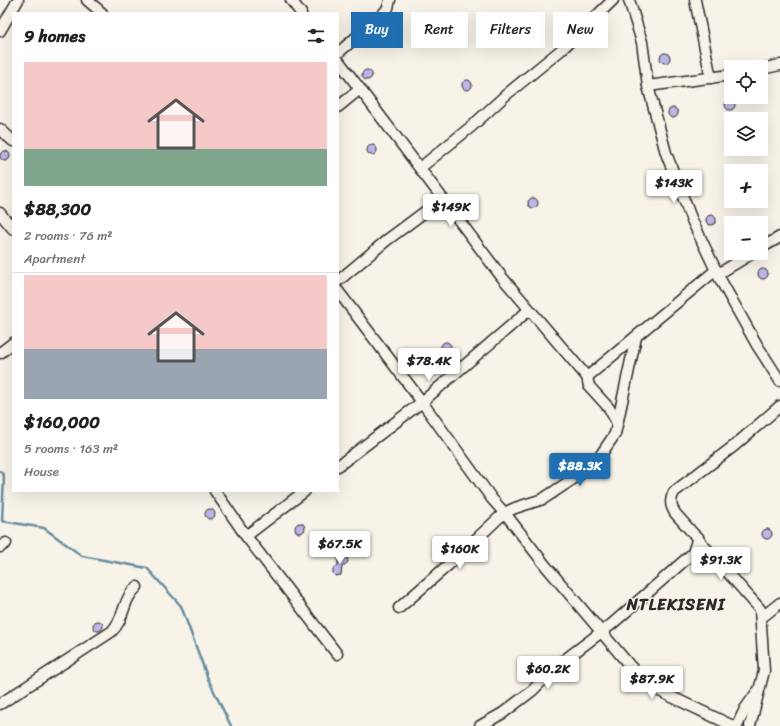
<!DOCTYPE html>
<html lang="en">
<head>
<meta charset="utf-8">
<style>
  :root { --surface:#fff; --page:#f6f6f6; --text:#202124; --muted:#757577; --line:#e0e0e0; --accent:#1f6fb2 }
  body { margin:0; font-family:Sriracha,sans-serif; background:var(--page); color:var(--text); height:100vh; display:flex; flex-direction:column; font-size:15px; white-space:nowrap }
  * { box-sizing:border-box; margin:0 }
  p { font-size:13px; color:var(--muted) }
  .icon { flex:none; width:22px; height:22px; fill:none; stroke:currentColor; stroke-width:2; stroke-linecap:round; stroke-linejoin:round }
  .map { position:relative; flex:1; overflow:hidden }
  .panel { position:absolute; left:12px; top:12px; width:327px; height:480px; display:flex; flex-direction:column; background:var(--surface); border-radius:0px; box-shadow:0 4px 16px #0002 }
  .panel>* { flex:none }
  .hud { position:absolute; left:351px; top:12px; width:369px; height:36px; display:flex; gap:8px }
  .fabs { position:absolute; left:724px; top:60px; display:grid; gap:8px }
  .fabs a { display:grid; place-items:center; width:44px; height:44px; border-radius:0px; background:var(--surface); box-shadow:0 4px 16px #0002; font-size:20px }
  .price { position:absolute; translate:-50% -34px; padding:0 9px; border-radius:4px; background:#fff; color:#222; font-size:13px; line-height:26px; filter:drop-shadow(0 1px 2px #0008) }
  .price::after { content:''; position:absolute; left:50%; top:24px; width:12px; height:9px; margin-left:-6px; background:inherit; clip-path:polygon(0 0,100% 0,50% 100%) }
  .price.selected { background:var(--accent); color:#fff }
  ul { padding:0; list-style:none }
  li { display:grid; align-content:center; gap:8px; height:212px; padding:0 12px }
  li+li { border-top:1px solid var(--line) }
  li span { display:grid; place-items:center; height:124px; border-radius:0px; color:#555 }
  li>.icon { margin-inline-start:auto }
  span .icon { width:72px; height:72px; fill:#fffc; stroke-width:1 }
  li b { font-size:17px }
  h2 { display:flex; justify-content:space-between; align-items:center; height:48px; padding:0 12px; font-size:17px }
  .tag { padding:0 14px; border-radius:0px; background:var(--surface); box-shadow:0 4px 16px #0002; font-size:14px; line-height:36px }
  .tag.selected { background:var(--accent); color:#fff }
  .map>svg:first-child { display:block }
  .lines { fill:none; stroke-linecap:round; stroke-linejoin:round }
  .stream { stroke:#678ca1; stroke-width:2.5 }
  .building { fill:#bdb6e8; stroke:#2b2b2b }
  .street-casing { stroke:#2b2b2b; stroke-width:13 }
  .street { stroke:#f7f3e8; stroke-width:10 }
  .labels { text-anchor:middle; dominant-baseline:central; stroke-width:3; stroke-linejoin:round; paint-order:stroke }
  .district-label { font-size:16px; font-weight:bold; letter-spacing:1px; fill:#2b2b2b; stroke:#f7f3e8 }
</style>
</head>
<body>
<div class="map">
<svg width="780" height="726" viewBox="0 0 780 726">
  <rect width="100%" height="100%" fill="#f7f3e8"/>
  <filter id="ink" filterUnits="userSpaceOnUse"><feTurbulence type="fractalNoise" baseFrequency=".025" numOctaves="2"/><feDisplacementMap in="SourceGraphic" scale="8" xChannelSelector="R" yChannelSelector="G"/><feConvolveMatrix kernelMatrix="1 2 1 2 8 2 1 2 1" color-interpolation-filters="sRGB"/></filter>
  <g filter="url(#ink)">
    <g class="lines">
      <polyline class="stream" points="0,471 4,476 2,521 44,528 82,556 147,568 181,606 208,679 231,726"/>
    </g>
    <g class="building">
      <circle cx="665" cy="58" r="5"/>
      <circle cx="367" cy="75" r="5"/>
      <circle cx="467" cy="85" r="5"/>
      <circle cx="730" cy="105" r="5"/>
      <circle cx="673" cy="113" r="5"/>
      <circle cx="372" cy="150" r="5"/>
      <circle cx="5" cy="156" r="5"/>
      <circle cx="533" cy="203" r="5"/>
      <circle cx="711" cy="220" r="5"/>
      <circle cx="763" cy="274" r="5"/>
      <circle cx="446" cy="347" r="5"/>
      <circle cx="210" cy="514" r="5"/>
      <circle cx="300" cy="528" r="5"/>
      <circle cx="767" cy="534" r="5"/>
      <polygon points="342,555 347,557 348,562 342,567 341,575 335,576 333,574 333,569 338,565 338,558"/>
      <circle cx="98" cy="626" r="5"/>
    </g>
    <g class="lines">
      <g class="street-casing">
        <g id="street">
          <polyline points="87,0 102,13"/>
          <polyline points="291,0 301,13"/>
          <polyline points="629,0 642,42 648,86 666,153 691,218 720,279 757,345 780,381"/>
          <polyline points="695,0 711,78"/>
          <polyline points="0,31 18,0"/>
          <polyline points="338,53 382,15 388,8 390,0"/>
          <polyline points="338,60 501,276 587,377 589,386 609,408 617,423"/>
          <polyline points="761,69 780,65"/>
          <polyline points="648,86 731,75"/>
          <polyline points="338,107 360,89"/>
          <polyline points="0,129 13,141"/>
          <polyline points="420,168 472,126 507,94 561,50 613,0"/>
          <polyline points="0,213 13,229"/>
          <polyline points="761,248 780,237"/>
          <polyline points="718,274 753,253"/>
          <polyline points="338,281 387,240 442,199"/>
          <polyline points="338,291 422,402 492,499 508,517 545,565 630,666 648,685 653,688 733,726"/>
          <polyline points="0,353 13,343"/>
          <polyline points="587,377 716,270"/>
          <polyline points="338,466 422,402 529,310"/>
          <polyline points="215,491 246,536 337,654"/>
          <polyline points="246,536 305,491"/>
          <polyline points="0,547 6,543"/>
          <polyline points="399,608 455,559 504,513 515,508 543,499 579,475 598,459 615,434 636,337"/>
          <polyline points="761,618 780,603"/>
          <path d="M 0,704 L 111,632 C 125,620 122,599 137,587"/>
          <polyline points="480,726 503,713 533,690 555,667 612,624 693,553 698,537"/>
          <polyline points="737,726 745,709 757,692"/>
          <path d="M 750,726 L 764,671 L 760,609 L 675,513 C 670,505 670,500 674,492 L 734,446 L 780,406"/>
        </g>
      </g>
      <use href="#street" class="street"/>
    </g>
  </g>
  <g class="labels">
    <g class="district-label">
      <text x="676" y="604">NTLEKISENI</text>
    </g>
  </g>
</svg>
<div class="fabs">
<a><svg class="icon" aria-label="locate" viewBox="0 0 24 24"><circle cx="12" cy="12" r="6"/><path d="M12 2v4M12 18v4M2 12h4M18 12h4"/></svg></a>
<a><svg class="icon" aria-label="layers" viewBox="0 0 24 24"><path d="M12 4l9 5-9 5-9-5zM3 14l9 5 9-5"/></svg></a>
<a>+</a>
<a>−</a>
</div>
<b class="price" style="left:674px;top:204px">$143K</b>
<b class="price" style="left:451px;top:228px">$149K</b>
<b class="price" style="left:429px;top:382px">$78.4K</b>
<b class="price selected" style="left:580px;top:487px">$88.3K</b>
<b class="price" style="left:340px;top:565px">$67.5K</b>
<b class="price" style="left:460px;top:570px">$160K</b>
<b class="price" style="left:721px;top:581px">$91.3K</b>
<b class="price" style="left:548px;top:690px">$60.2K</b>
<b class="price" style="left:652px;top:700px">$87.9K</b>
<div class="hud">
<a class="tag selected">Buy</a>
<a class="tag">Rent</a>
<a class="tag">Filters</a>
<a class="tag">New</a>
</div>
<section class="panel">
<h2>9 homes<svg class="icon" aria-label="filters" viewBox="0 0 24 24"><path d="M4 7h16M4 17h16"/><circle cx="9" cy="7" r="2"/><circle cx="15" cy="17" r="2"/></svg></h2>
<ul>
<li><span style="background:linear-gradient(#f6c9c9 70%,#7fa58c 0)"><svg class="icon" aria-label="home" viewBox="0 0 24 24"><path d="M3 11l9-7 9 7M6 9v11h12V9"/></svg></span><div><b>$88,300</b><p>2 rooms · 76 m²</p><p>Apartment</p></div></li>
<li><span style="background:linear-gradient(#f6c9c9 60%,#9aa5b1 0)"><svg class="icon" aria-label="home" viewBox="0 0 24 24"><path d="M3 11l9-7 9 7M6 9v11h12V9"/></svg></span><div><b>$160,000</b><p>5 rooms · 163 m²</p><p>House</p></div></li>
</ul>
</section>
</div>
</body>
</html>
